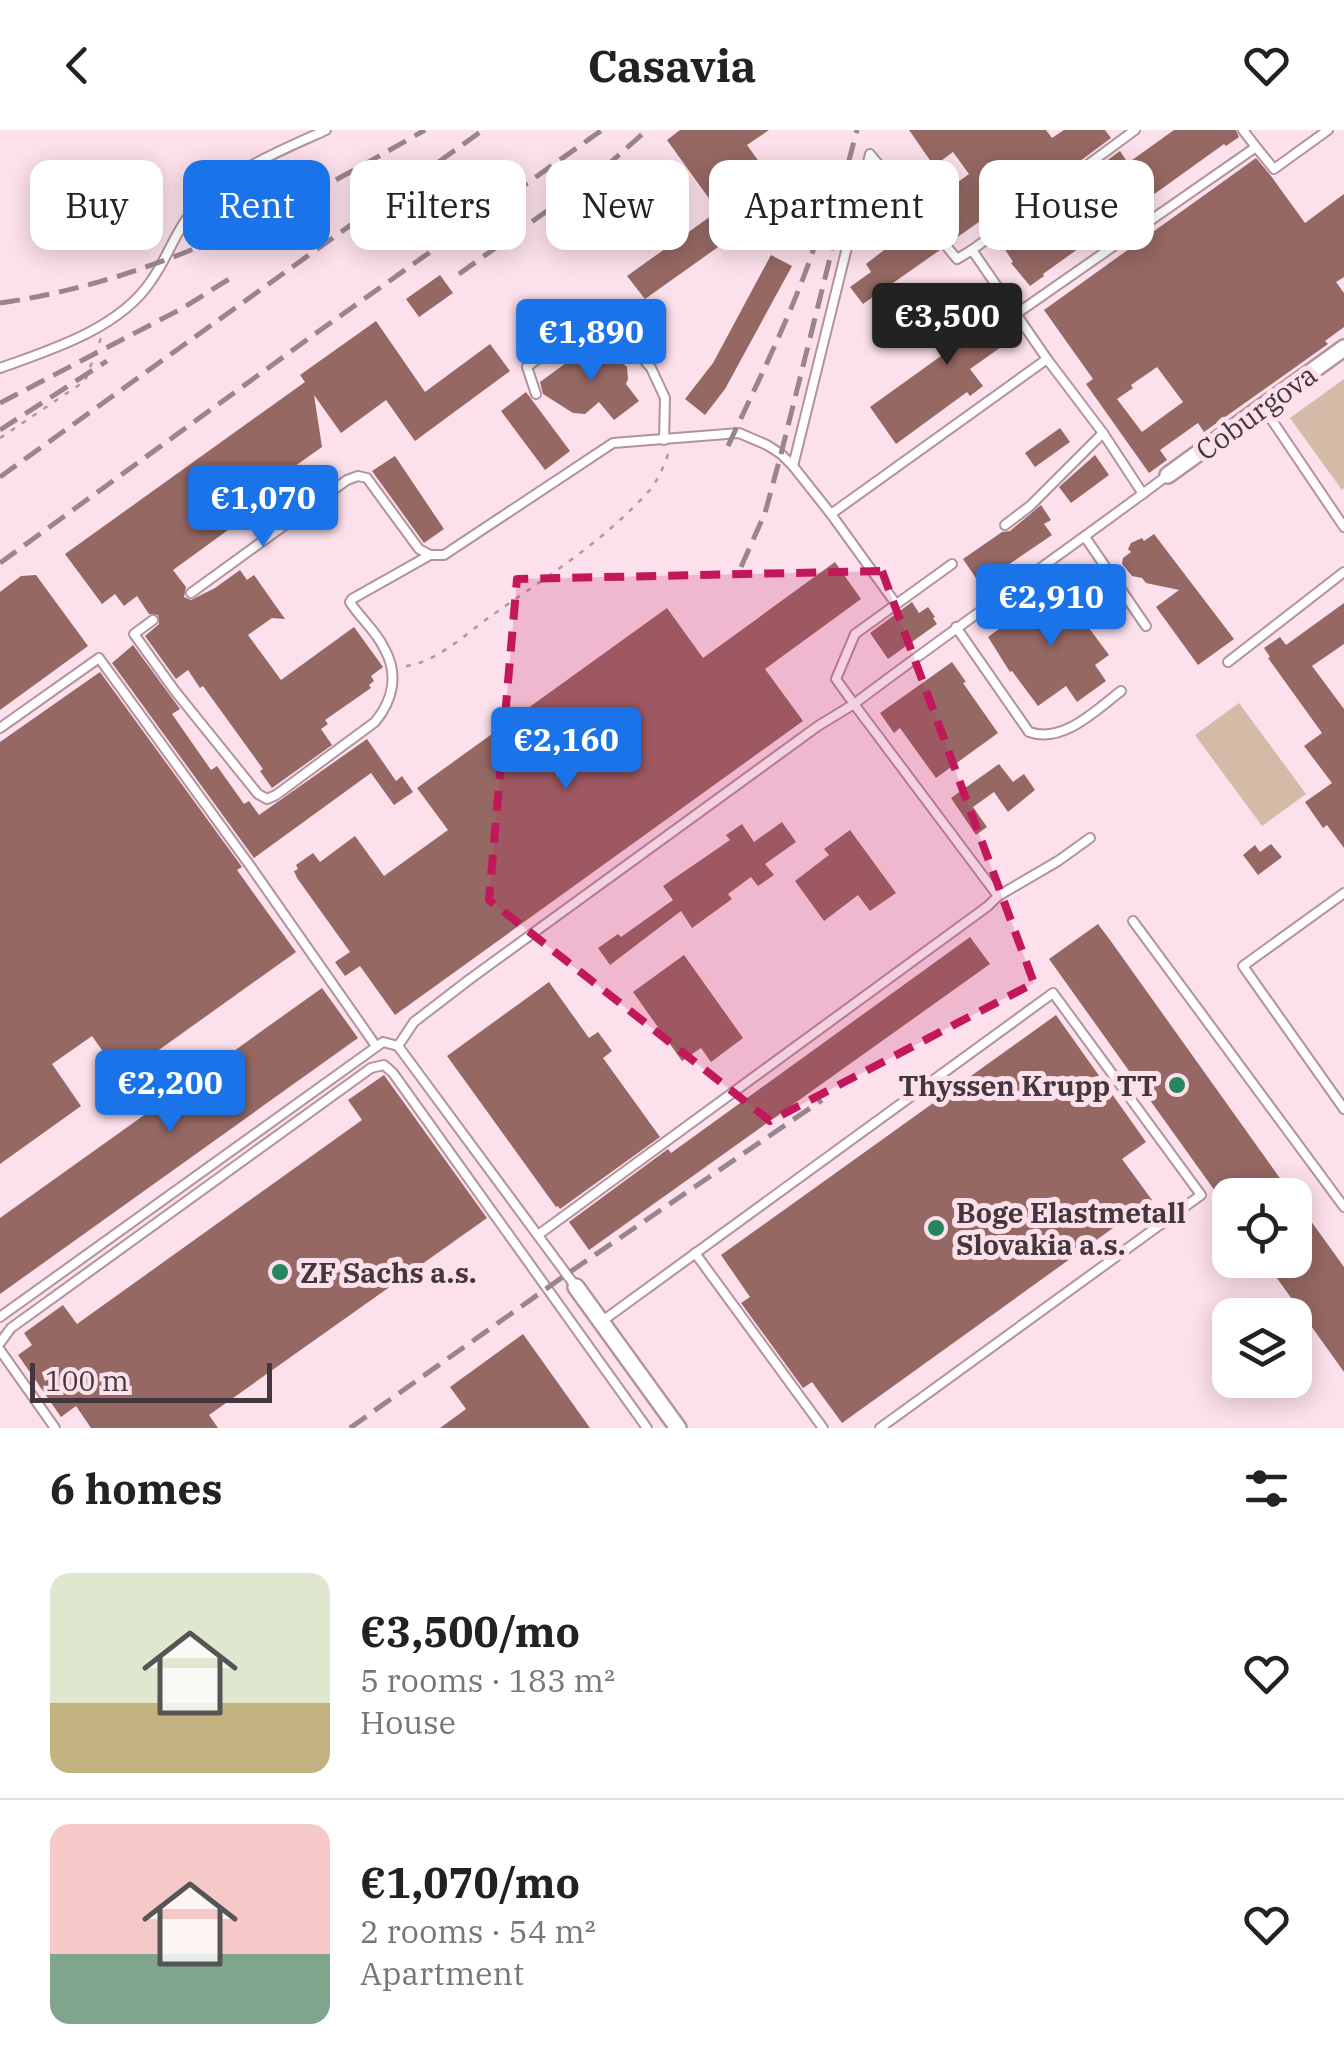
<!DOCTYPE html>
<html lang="en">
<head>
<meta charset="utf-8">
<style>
  :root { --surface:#fff; --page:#f6f6f6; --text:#222; --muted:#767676; --line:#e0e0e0; --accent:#1a73e8 }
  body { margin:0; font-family:"IBM Plex Serif",serif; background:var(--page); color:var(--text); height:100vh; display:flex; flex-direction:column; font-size:38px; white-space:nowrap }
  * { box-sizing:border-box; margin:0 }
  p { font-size:32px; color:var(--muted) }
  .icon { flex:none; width:55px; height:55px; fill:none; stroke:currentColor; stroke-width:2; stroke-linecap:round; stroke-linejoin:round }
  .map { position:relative; height:1298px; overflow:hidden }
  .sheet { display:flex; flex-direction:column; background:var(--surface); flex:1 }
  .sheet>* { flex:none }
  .top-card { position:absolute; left:30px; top:30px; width:1285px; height:90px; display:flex; gap:20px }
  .controls { position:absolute; left:1212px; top:1048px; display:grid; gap:20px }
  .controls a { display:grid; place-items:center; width:100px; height:100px; border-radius:20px; background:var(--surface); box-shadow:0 5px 25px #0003; font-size:50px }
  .scale { position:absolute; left:30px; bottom:25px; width:242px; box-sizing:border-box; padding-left:10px; border:5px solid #43363c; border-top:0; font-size:28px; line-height:35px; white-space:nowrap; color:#43363c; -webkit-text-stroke:8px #fce0eb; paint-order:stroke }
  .price { position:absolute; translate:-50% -85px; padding:0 22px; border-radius:10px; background:var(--accent); color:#fff; font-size:32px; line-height:65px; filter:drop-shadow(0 2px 5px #0008) }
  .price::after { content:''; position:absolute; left:50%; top:60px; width:30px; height:22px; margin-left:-15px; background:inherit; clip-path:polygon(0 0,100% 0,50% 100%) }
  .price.selected { background:#222; color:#fff }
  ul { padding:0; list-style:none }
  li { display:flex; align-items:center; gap:30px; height:250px; padding:0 50px }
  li+li { border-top:2px solid var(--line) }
  li span { display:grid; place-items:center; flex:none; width:280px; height:200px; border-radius:20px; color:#555 }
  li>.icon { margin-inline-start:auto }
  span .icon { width:120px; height:120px; fill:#fffc; stroke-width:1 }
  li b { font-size:42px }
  h2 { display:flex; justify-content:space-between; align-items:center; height:120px; padding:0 50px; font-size:42px }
  .pill { padding:0 35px; border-radius:20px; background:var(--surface); box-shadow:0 5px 25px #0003; font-size:35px; line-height:90px }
  .pill.selected { background:var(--accent); color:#fff }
  header { display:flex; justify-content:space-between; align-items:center; height:130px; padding:0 50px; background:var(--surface); font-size:45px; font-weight:700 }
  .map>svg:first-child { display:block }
  .green { fill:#d4bba8 }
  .building { fill:#956863; fill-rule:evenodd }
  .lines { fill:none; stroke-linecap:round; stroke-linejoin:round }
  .lane-casing { stroke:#b1929e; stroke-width:12 }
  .street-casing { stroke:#b1929e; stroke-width:20 }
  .path { stroke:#ae98a1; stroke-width:2.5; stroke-dasharray:5 8; stroke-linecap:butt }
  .lane { stroke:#fff; stroke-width:8 }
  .street { stroke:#fff; stroke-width:15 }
  .rail { stroke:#99858d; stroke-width:5; stroke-dasharray:20 10; stroke-linecap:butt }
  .marked { fill:#c2185b; fill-opacity:0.2; stroke:#c2185b; stroke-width:8; stroke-dasharray:20 12; stroke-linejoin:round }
  .poi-dot { fill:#27865e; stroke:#fce0eb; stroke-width:4 }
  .labels { text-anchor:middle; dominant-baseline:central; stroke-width:10; stroke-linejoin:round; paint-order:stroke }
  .street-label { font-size:28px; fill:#43363c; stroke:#fce0eb }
  .poi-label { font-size:28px; font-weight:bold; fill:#43363c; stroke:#fce0eb; text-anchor:start }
</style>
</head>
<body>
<header><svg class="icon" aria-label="back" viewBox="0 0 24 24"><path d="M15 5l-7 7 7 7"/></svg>Casavia<svg class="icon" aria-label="heart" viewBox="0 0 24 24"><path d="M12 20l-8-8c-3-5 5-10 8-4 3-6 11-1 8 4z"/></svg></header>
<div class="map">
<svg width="1344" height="1298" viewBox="0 0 1344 1298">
  <rect width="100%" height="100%" fill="#fce0eb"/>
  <g class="green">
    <polygon points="1344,249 1344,358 1342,360 1290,288"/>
    <polygon points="1239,573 1306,664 1262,696 1195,605"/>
  </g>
  <g class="building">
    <polygon points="680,0 769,0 747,15 795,81 746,114 741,114 735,105 645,169 627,146 718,81 667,10"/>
    <polygon points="909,0 1046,0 1052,8 1064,0 1105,0 1111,8 990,98 983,89 952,111 923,77 969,44 953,22 934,36"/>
    <polygon points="1174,0 1236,0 1239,7 1226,16 1224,14 1043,144 1044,146 1030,156 1011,133 1013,132 999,110 1120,21 1128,33"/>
    <path d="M 1256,28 L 1271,46 L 1305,93 L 1344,64 L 1344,147 L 1336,152 L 1344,163 L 1344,197 L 1325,211 L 1328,214 L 1204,302 L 1198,293 L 1160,320 L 1167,330 L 1149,343 L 1086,254 L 1093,249 L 1044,180 ZM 1157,237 L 1183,272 L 1142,302 L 1117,269 L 1133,258 L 1131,255 Z"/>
    <polygon points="892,73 904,90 911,85 940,120 863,174 850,157 871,142 866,134 888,117 868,90"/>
    <polygon points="771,125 792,136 725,259 705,285 685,269 713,233"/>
    <polygon points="440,145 453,163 419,187 406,169"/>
    <polygon points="983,157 1018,205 970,239 983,256 970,266 967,262 896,314 870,277 941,226 939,222 963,204 947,182"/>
    <polygon points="376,191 425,262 490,214 510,241 415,311 386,270 341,303 314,265 322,317 227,384 235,395 173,440 186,457 184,467 191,470 215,458 240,440 247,450 254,445 285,489 272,488 248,505 281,550 354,497 383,537 371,546 374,551 369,555 371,558 325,590 328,594 321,599 332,615 272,658 260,641 263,639 203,556 200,558 188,540 176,549 145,506 159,494 158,485 149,484 137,466 124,476 115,464 102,474 65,424 305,252 300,245"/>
    <polygon points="596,211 607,226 618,229 627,237 628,249 626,254 639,271 614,290 599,272 585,284 573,283 543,264 540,252"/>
    <polygon points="526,262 570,321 545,340 501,281"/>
    <polygon points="1060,298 1070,312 1035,337 1025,323"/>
    <polygon points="1095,325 1109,345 1071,373 1059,357"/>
    <polygon points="395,326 444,399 424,413 372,341"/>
    <polygon points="1041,375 1051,390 1044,394 1052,405 980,454 963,429 1002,402 1010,401"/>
    <polygon points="1154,404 1234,509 1198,535 1156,477 1179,460 1146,453 1142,448 1132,446 1122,434 1123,428 1131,422 1128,419 1131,413 1142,408 1144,411"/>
    <polygon points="835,432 861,469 765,539 803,591 395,885 360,836 345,846 335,832 350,822 297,748 294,741 298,739 296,735 313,723 320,732 355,706 384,746 448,700 417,658 667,478 703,528"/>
    <polygon points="36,445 88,516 0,580 0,462 21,446"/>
    <polygon points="1059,455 1086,488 1083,490 1109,525 1095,535 1106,551 1077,572 1066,556 1038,576 1012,541 1010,542 988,507"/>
    <polygon points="912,472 919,483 928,477 935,487 933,488 937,494 888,529 870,503"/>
    <polygon points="1344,473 1344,514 1312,536 1344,579 1344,718 1327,695 1323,698 1305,672 1332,653 1304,616 1322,603 1268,528 1270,527 1264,518 1280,507 1286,515"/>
    <polygon points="133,515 180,579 172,584 211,640 217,636 244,674 249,671 259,685 367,609 396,651 402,646 413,662 394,675 371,643 254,728 112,533"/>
    <polygon points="952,532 966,552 963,553 998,603 936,648 900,598 894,603 880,583"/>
    <polygon points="100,542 242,737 237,740 296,822 121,947 92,906 52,934 81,976 0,1034 0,612"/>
    <polygon points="999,634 1013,652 1024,644 1035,660 1008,682 994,662 973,677 987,697 976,705 951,668"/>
    <polygon points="782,692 796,712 765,734 774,745 758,756 751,747 728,764 732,769 692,798 681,781 610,835 598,818 618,804 621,807 673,770 663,756 730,710 726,705 742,694 754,712"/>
    <polygon points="850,700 896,763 870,781 858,765 824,791 795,751 829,725 824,719"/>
    <polygon points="1271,714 1282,727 1258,745 1243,725 1255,715 1260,722"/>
    <polygon points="1098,794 1110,810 1292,1065 1230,1065 1230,1082 1049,829"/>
    <polygon points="970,807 990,834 589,1120 569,1092 668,1019 671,1023"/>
    <polygon points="684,825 743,908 711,932 701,918 682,931 633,862"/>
    <polygon points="549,852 589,908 598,902 612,921 603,928 660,1007 560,1079 558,1076 556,1077 447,926"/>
    <polygon points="322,858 358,908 0,1164 0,1088"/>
    <polygon points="1056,885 1146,1012 1122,1029 1152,1070 842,1293 812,1252 803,1258 741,1173 750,1167 721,1125"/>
    <polygon points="384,945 487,1088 209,1285 218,1298 91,1298 76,1276 61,1287 18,1225 32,1215 24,1203 63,1175 77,1194 362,990 348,970"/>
    <polygon points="1295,1069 1344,1137 1344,1242 1264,1130 1295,1130"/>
    <polygon points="523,1204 590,1298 440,1298 466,1279 450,1257"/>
  </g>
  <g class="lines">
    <g class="lane-casing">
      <g id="lane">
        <polyline points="1135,0 972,120 1047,229 1103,303 1143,364"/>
        <polyline points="1243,0 1256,17"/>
        <polyline points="1016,184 1256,17 1274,39 1328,0"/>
        <path d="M 0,238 C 51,220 120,198 151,151 C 169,126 177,95 200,73 C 234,39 282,20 326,0"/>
        <polyline points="536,264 527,237 581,195 611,192 651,238 665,268 664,310"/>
        <polyline points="1263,277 1344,397"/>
        <polyline points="793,336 831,384 896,474"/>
        <polyline points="831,384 1047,229"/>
        <polyline points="1005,395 1030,376 1103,303"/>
        <polyline points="1085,407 1146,496"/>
        <polyline points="191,463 347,350 358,346 367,348 419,419 430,425 444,425 613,313 739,303 767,315 781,324 793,336 870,24 957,129 972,120"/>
        <path d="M 153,490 L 134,504 L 175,561 L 258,664 L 267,669 L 276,665 L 375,592 C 393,570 399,544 384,518 C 376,501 360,488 350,472 L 352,469 L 430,425"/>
        <path d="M 956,497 L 1029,602 C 1063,614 1096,580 1121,561"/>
        <polyline points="1228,532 1344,442"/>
        <polyline points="0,598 99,528 251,737 376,916"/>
        <polyline points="1344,763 1243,836 1344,979"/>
        <polyline points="998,766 1058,731 1090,708"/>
        <polyline points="1133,791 1344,1077"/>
        <polyline points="398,916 414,892 470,849 818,596 854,574 836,549 855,504 952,434"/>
        <path d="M 538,1105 L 988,776 L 998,766 L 854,574 C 957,496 1064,423 1168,345"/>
        <polyline points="695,1123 823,1298"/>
        <polyline points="0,1187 383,912 398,916 576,1157"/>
        <polyline points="601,1192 1053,863 1201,1065 880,1298"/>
        <polyline points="0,1213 11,1198 371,938 384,935 393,943 647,1298"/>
        <polyline points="0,1220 55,1298"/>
      </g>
    </g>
    <g class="street-casing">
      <g id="street">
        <polyline points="1168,345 1344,218"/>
        <polyline points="576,1157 678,1298"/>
      </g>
    </g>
    <g class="path">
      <polyline points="0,308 85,251 101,208"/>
      <path d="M 406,536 C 437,532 467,503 491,486 C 545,448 604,411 648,362 C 658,351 665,334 669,321"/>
    </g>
    <use href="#lane" class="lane"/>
    <use href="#street" class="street"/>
    <g class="rail">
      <polyline points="459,144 593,48 647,0"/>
      <path d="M 0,173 C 160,150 286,79 425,0"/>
      <polyline points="0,273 183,178 237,144"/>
      <polyline points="0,300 107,231"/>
      <path d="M 728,316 C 764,238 804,161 826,78"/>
      <polyline points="0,347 483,0"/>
      <polyline points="0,433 319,201 602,0"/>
      <polyline points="741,437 765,383 781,324 830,128 848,34 857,0"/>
      <polyline points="350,1298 567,1144 822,970"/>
    </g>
  </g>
  <path class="marked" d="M 882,441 L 1034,853 L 770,991 L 489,770 L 517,449 Z"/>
  <g class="poi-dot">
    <circle cx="1177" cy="955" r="10"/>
    <circle cx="936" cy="1098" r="10"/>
    <circle cx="280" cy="1142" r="10"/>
  </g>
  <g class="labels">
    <g class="street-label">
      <text transform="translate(1256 282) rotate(-36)">Coburgova</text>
    </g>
    <g class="poi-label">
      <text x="1157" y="955" text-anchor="end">Thyssen Krupp TT</text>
      <text x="956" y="1082">Boge Elastmetall<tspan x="956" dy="32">Slovakia a.s.</tspan></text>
      <text x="300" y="1142">ZF Sachs a.s.</text>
    </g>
  </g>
</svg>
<div class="controls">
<a><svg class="icon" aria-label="locate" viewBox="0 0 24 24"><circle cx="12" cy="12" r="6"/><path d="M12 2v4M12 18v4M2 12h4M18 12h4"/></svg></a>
<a><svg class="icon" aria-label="layers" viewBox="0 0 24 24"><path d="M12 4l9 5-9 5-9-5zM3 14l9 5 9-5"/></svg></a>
</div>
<div class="scale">100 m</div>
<b class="price selected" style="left:947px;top:238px">€3,500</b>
<b class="price" style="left:591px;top:254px">€1,890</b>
<b class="price" style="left:263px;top:420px">€1,070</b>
<b class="price" style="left:1051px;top:519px">€2,910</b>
<b class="price" style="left:566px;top:662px">€2,160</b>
<b class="price" style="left:170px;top:1005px">€2,200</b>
<div class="top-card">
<a class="pill">Buy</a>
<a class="pill selected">Rent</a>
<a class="pill">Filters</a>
<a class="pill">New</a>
<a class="pill">Apartment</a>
<a class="pill">House</a>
</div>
</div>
<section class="sheet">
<h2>6 homes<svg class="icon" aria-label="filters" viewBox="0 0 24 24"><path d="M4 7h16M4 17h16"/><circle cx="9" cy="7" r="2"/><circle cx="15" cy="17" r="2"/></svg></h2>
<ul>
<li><span style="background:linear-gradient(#dfe7d0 65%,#c2b280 0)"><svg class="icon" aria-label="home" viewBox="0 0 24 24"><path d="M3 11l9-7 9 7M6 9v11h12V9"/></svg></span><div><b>€3,500/mo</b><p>5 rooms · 183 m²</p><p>House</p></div><svg class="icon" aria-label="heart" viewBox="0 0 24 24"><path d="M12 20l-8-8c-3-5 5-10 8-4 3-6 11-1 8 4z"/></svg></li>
<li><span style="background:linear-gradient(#f6c9c9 65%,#7fa58c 0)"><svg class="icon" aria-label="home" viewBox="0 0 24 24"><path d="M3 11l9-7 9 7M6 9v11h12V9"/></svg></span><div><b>€1,070/mo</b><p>2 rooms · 54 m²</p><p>Apartment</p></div><svg class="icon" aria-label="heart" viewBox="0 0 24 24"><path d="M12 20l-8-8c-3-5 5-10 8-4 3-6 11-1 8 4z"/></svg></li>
</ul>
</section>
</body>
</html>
